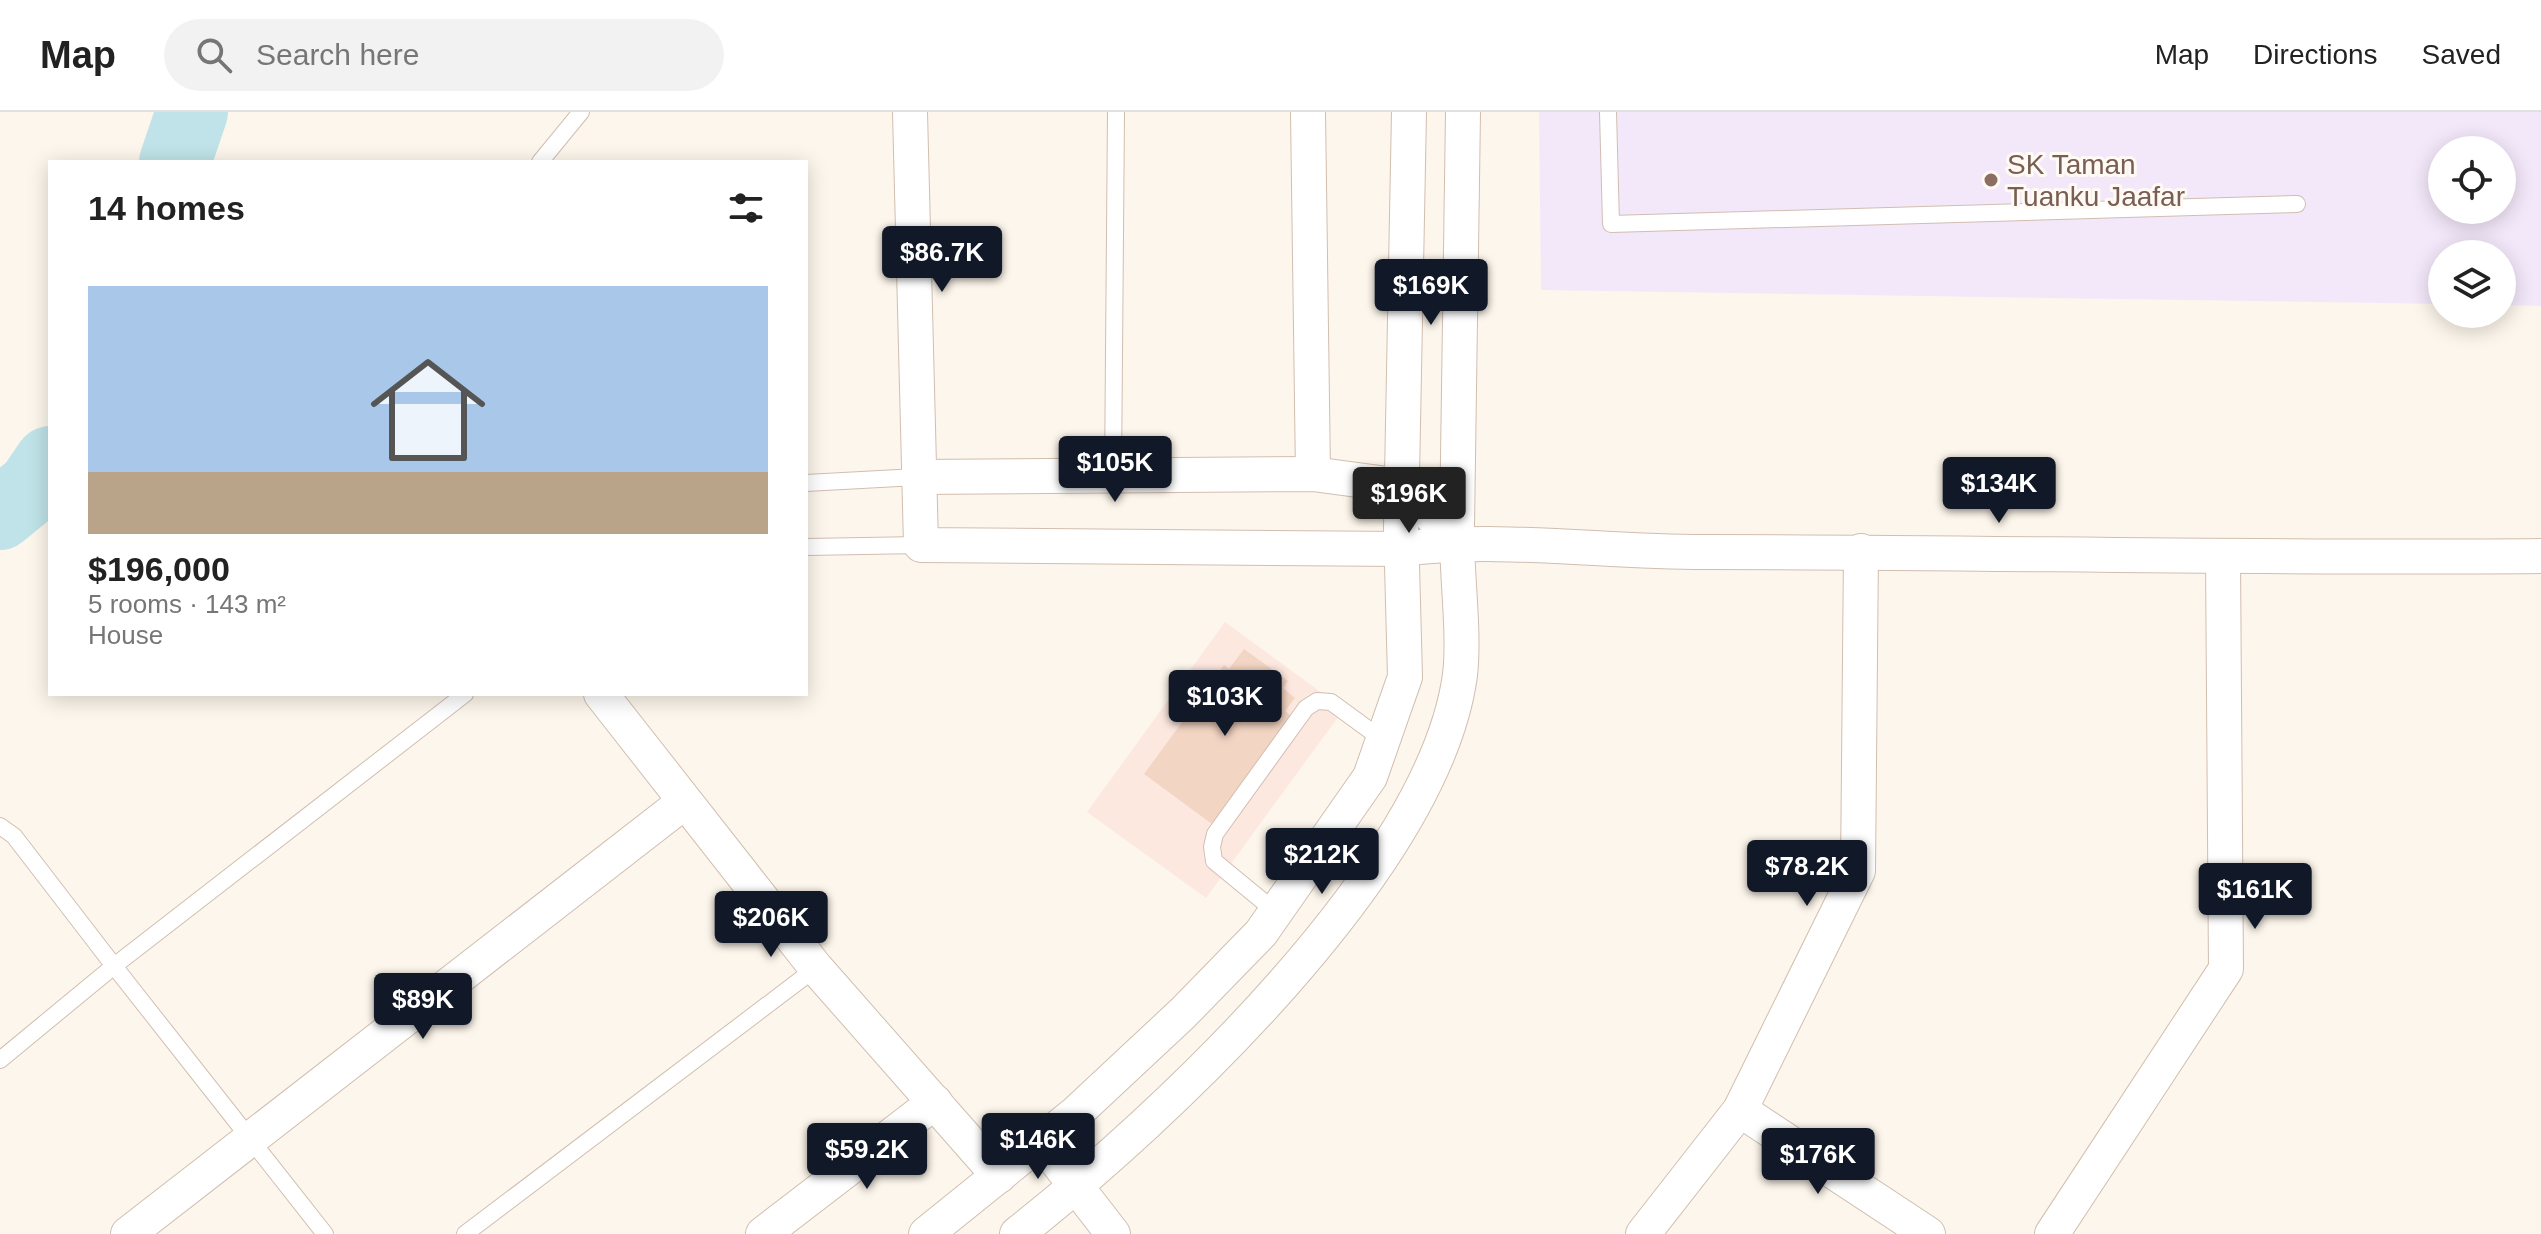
<!DOCTYPE html>
<html lang="en">
<head>
<meta charset="utf-8">
<style>
  :root { --surface:#fff; --page:#f2f2f2; --text:#222; --muted:#767676; --line:#e0e0e0; --accent:#111827 }
  body { margin:0; font-family:Helvetica,sans-serif; background:var(--page); color:var(--text); height:100vh; display:flex; flex-direction:column; font-size:30px; white-space:nowrap }
  * { box-sizing:border-box; margin:0 }
  p { font-size:26px; color:var(--muted) }
  .icon { flex:none; width:44px; height:44px; fill:none; stroke:currentColor; stroke-width:2; stroke-linecap:round; stroke-linejoin:round }
  .map { position:relative; flex:1; overflow:hidden }
  .side { position:absolute; left:48px; top:48px; width:760px; height:536px; display:flex; flex-direction:column; background:var(--surface); border-radius:0px; box-shadow:0 4px 20px #0003 }
  .side>* { flex:none }
  .tools { position:absolute; left:2428px; top:24px; display:grid; gap:16px }
  .tools a { display:grid; place-items:center; width:88px; height:88px; border-radius:50%; background:var(--surface); box-shadow:0 4px 20px #0003; font-size:40px }
  .price { position:absolute; translate:-50% -68px; padding:0 18px; border-radius:8px; background:var(--accent); color:#fff; font-size:26px; line-height:52px; filter:drop-shadow(0 2px 4px #0008) }
  .price::after { content:''; position:absolute; left:50%; top:48px; width:24px; height:18px; margin-left:-12px; background:inherit; clip-path:polygon(0 0,100% 0,50% 100%) }
  .price.selected { background:#222; color:#fff }
  ul { padding:0; list-style:none }
  li { display:grid; align-content:center; gap:16px; height:424px; padding:0 40px }
  li+li { border-top:2px solid var(--line) }
  li span { display:grid; place-items:center; height:248px; border-radius:0px; color:#555 }
  li>.icon { margin-inline-start:auto }
  span .icon { width:144px; height:144px; fill:#fffc; stroke-width:1 }
  li b { font-size:34px }
  h2 { display:flex; justify-content:space-between; align-items:center; height:96px; padding:0 40px; font-size:34px }
  header { display:flex; align-items:center; gap:48px; box-sizing:border-box; height:112px; padding:0 40px; background:var(--surface); border-bottom:2px solid var(--line) }
  header strong { font-size:38px }
  nav { display:flex; gap:44px; margin-inline-start:auto; font-size:28px }
  .search { width:560px; height:72px; background:var(--page); display:flex; align-items:center; gap:20px; box-sizing:border-box; padding:0 28px; border-radius:44px; color:var(--muted); font-size:30px }
  .map>svg:first-child { display:block }
  .commercial { fill:#fde8e0 }
  .education { fill:#f3e8fa; fill-rule:evenodd }
  .lines { fill:none; stroke-linecap:round; stroke-linejoin:round }
  .river { stroke:#bfe3e8; stroke-width:72 }
  .building { fill:#f3d5c3 }
  .lane-casing { stroke:#d1beb0; stroke-width:18 }
  .street-casing { stroke:#d1beb0; stroke-width:36 }
  .lane { stroke:#fff; stroke-width:16 }
  .street { stroke:#fff; stroke-width:34 }
  .education-dot { fill:#8d6e63; stroke:#fffaf3; stroke-width:3 }
  .labels { text-anchor:middle; dominant-baseline:central; stroke-width:6; stroke-linejoin:round; paint-order:stroke }
  .education-label { font-size:28px; fill:#785e54; stroke:#fffaf3; text-anchor:start }
</style>
</head>
<body>
<header>
<strong>Map</strong>
<div class="search"><svg class="icon" aria-label="search" viewBox="0 0 24 24"><circle cx="10" cy="10" r="6"/><path d="M15 15l6 6"/></svg>Search here</div>
<nav><a>Map</a><a>Directions</a><a>Saved</a></nav>
</header>
<div class="map">
<svg width="2541" height="1122" viewBox="0 0 2541 1122">
  <rect width="100%" height="100%" fill="#fdf6ec"/>
  <polygon class="commercial" points="1225,510 1344,597 1206,786 1087,700"/>
  <path class="education" d="M 1539,0 L 2541,0 L 2541,194 L 2502,193 L 2502,142 L 2442,142 L 2442,192 L 1541,178 ZM 2442,38 L 2502,38 L 2502,98 L 2442,98 Z"/>
  <g class="lines">
    <g class="river">
      <polyline points="175,50 192,0"/>
      <polyline points="0,402 33,375 50,350"/>
    </g>
  </g>
  <polygon class="building" points="1244,537 1288,569 1283,576 1295,586 1285,599 1295,607 1216,715 1144,662 1224,553 1229,557"/>
  <g class="lines">
    <g class="lane-casing">
      <g id="lane">
        <polyline points="1608,0 1611,112 2297,92"/>
        <polyline points="540,50 581,0"/>
        <polyline points="1113,363 1116,0"/>
        <polyline points="806,371 917,365"/>
        <polyline points="806,435 921,433"/>
        <polyline points="0,714 14,724 114,854 465,582"/>
        <polyline points="1276,800 1214,749 1212,735 1215,722 1306,596 1317,589 1331,590 1383,628"/>
        <polyline points="0,948 114,854 325,1122"/>
        <polyline points="465,1122 816,856"/>
      </g>
    </g>
    <g class="street-casing">
      <g id="street">
        <path d="M 910,0 L 921,433 L 1402,437 C 1504,424 1607,441 1710,440 C 1987,440 2264,447 2541,444"/>
        <polyline points="1308,0 1313,362"/>
        <polyline points="917,365 1313,362 1402,374 1457,430"/>
        <polyline points="601,582 816,856 999,1064"/>
        <polyline points="1740,998 1928,1122"/>
        <polyline points="1041,1029 1113,1122"/>
        <polyline points="128,1122 683,691"/>
        <polyline points="763,1122 935,990"/>
        <polyline points="926,1122 1076,1001 1183,901 1261,821 1370,665 1405,565 1401,416 1409,0"/>
        <path d="M 1017,1122 C 1164,1006 1434,755 1460,563 C 1465,519 1456,461 1457,415 C 1459,276 1461,138 1463,0"/>
        <polyline points="1643,1122 1740,998 1858,759 1861,439"/>
        <polyline points="2052,1122 2226,857 2223,446"/>
      </g>
    </g>
    <use href="#lane" class="lane"/>
    <use href="#street" class="street"/>
  </g>
  <circle class="education-dot" cx="1991" cy="68" r="8"/>
  <g class="labels">
    <g class="education-label">
      <text x="2007" y="52">SK Taman<tspan x="2007" dy="32">Tuanku Jaafar</tspan></text>
    </g>
  </g>
</svg>
<div class="tools">
<a><svg class="icon" aria-label="locate" viewBox="0 0 24 24"><circle cx="12" cy="12" r="6"/><path d="M12 2v4M12 18v4M2 12h4M18 12h4"/></svg></a>
<a><svg class="icon" aria-label="layers" viewBox="0 0 24 24"><path d="M12 4l9 5-9 5-9-5zM3 14l9 5 9-5"/></svg></a>
</div>
<b class="price" style="left:942px;top:182px">$86.7K</b>
<b class="price" style="left:1431px;top:215px">$169K</b>
<b class="price" style="left:1115px;top:392px">$105K</b>
<b class="price" style="left:1999px;top:413px">$134K</b>
<b class="price selected" style="left:1409px;top:423px">$196K</b>
<b class="price" style="left:1225px;top:626px">$103K</b>
<b class="price" style="left:1322px;top:784px">$212K</b>
<b class="price" style="left:1807px;top:796px">$78.2K</b>
<b class="price" style="left:2255px;top:819px">$161K</b>
<b class="price" style="left:771px;top:847px">$206K</b>
<b class="price" style="left:423px;top:929px">$89K</b>
<b class="price" style="left:1038px;top:1069px">$146K</b>
<b class="price" style="left:867px;top:1079px">$59.2K</b>
<b class="price" style="left:1818px;top:1084px">$176K</b>
<section class="side">
<h2>14 homes<svg class="icon" aria-label="filters" viewBox="0 0 24 24"><path d="M4 7h16M4 17h16"/><circle cx="9" cy="7" r="2"/><circle cx="15" cy="17" r="2"/></svg></h2>
<ul>
<li><span style="background:linear-gradient(#a9c7e8 75%,#b9a48a 0)"><svg class="icon" aria-label="home" viewBox="0 0 24 24"><path d="M3 11l9-7 9 7M6 9v11h12V9"/></svg></span><div><b>$196,000</b><p>5 rooms · 143 m²</p><p>House</p></div></li>
</ul>
</section>
</div>
</body>
</html>
